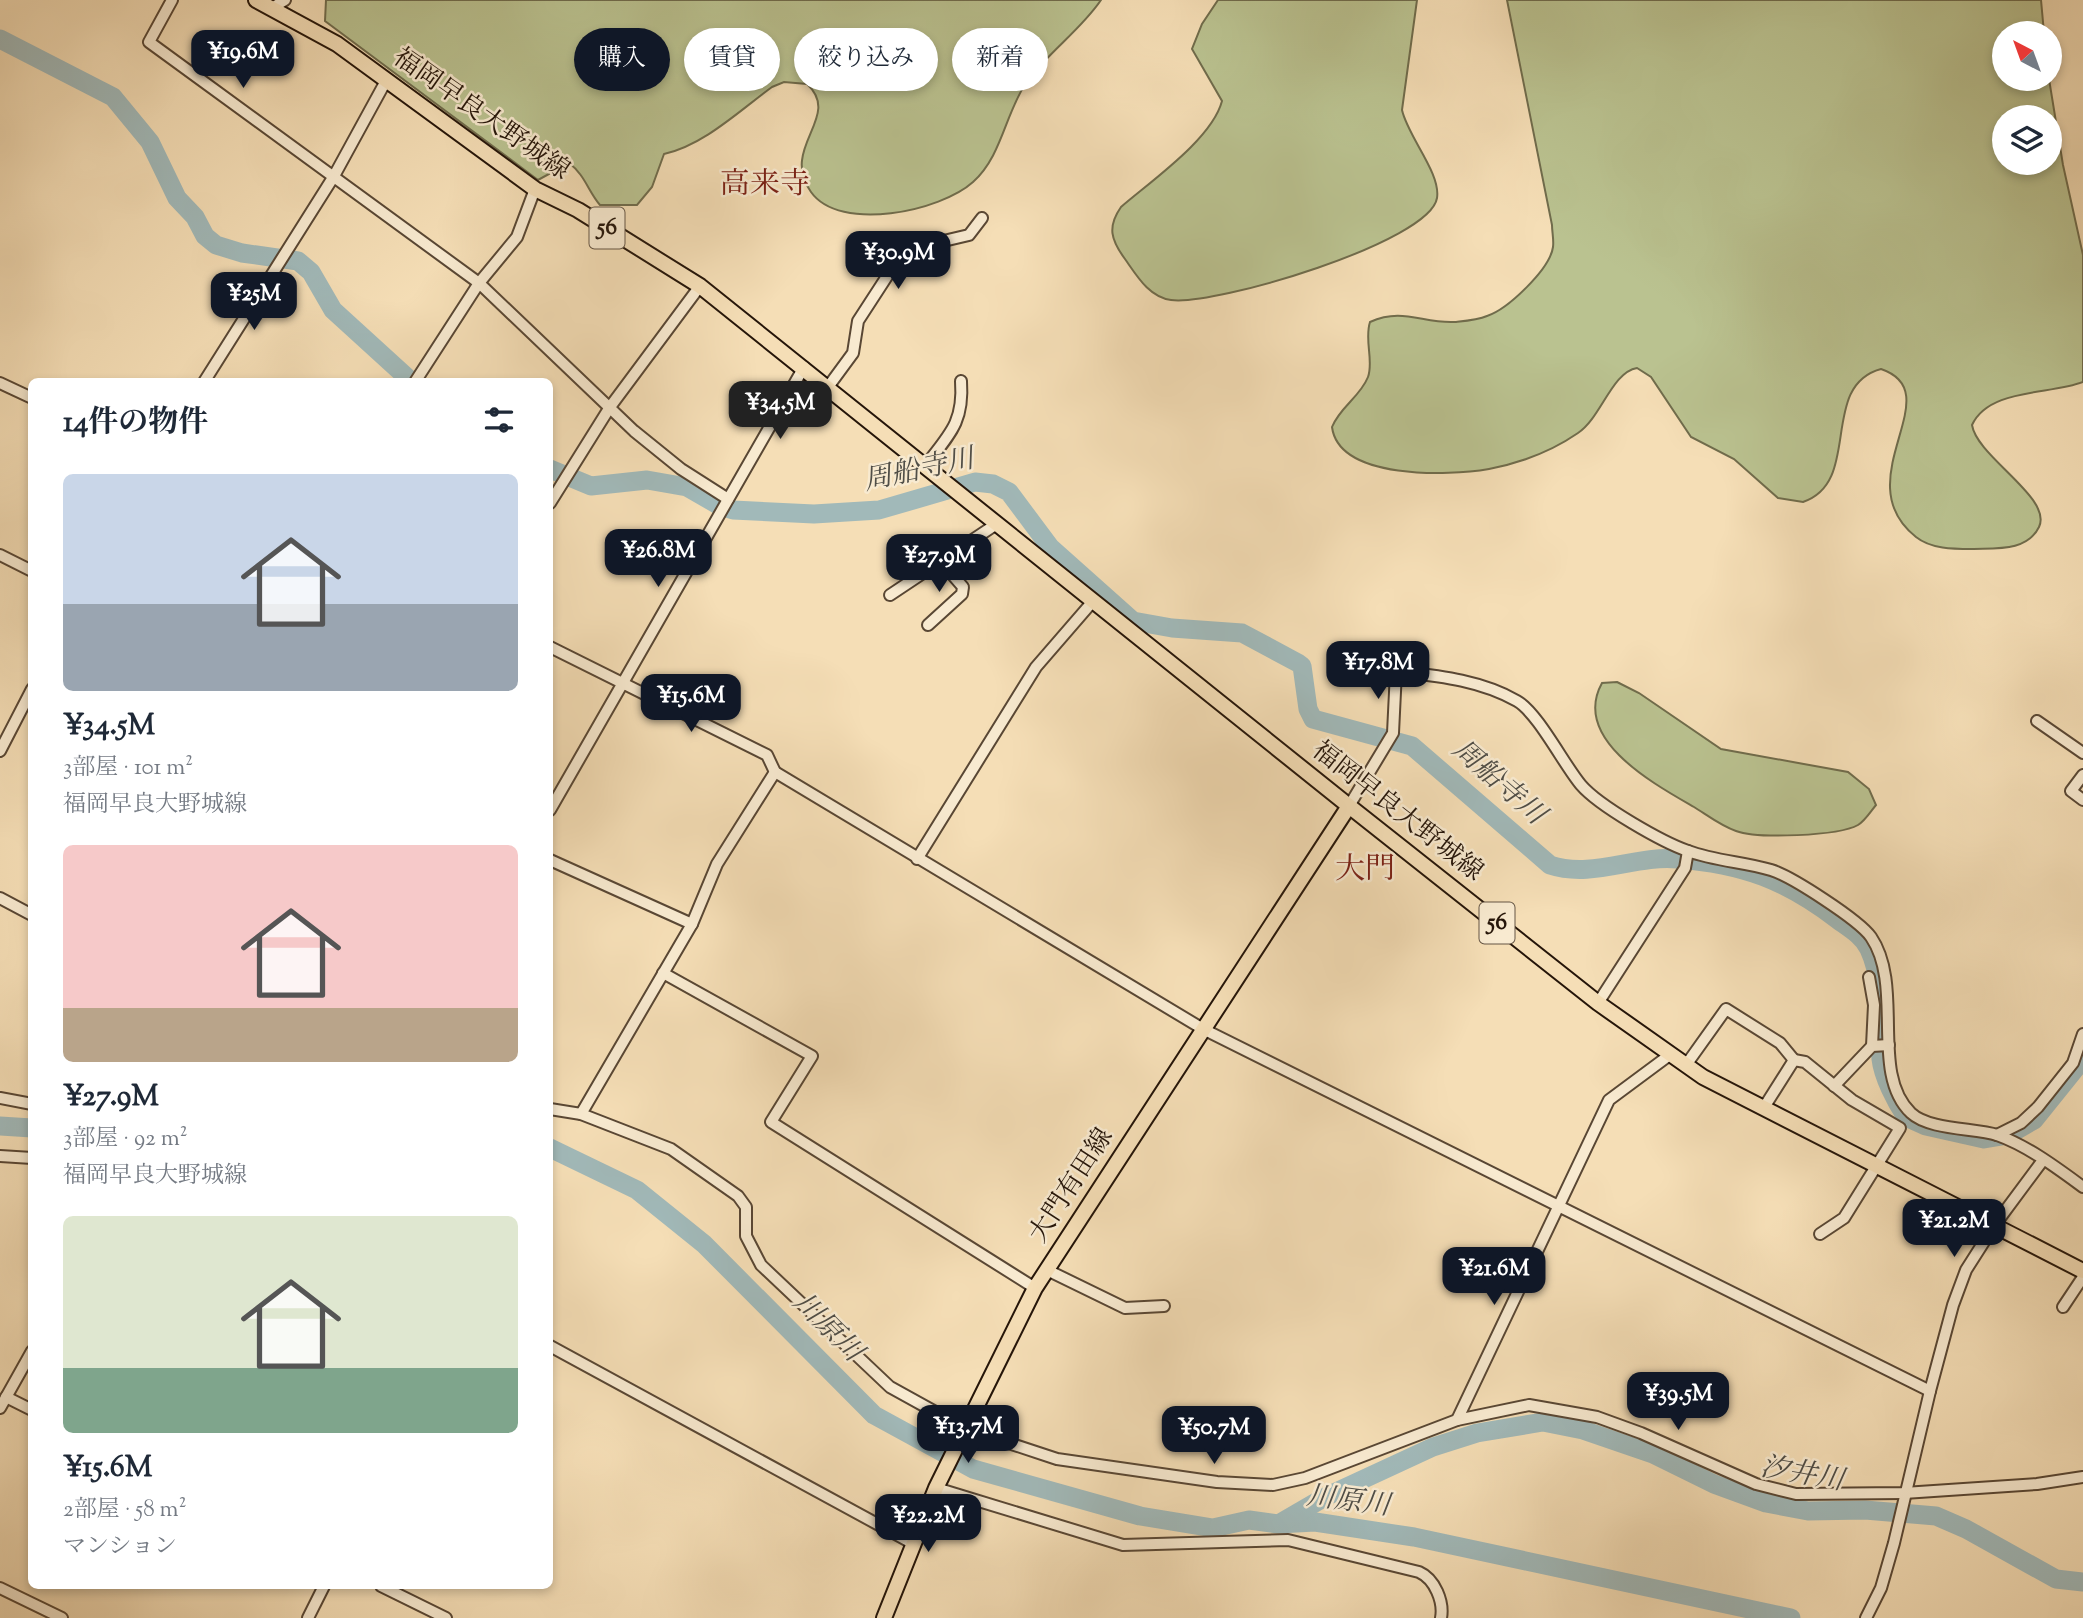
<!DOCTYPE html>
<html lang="ja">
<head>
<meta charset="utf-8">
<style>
  :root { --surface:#fff; --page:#f6f6f7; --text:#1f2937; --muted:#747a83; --accent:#111827 }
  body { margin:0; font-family:"Sorts Mill Goudy","Noto Serif JP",serif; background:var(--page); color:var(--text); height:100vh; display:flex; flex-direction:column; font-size:26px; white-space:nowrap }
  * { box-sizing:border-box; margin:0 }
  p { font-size:23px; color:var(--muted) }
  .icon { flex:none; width:38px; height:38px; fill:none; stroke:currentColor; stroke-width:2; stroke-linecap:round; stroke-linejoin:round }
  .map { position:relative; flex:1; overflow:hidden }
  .side { position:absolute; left:28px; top:378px; width:525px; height:1211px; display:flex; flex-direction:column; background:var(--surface); border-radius:10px; box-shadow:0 4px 10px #0003 }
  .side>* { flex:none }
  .guide { position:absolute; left:574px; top:28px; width:665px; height:63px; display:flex; gap:14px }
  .needle { width:46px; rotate:319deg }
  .controls { position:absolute; left:1992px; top:21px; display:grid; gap:14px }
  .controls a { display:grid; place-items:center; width:70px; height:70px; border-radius:50%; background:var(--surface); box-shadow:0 4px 10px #0003; font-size:35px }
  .price { position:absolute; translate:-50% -60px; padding:0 16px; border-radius:14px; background:var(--accent); color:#fff; font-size:23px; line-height:46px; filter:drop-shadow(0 2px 4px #0008) }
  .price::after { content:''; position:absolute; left:50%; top:42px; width:21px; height:16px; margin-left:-10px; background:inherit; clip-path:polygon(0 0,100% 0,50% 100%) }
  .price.selected { background:#222; color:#fff }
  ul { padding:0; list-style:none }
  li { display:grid; align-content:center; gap:14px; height:371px; padding:0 35px }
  li span { display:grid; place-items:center; height:217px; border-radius:10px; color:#555 }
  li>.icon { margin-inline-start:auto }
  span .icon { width:126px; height:126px; fill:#fffc; stroke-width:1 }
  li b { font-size:30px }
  h2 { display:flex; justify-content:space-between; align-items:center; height:84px; padding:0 35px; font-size:30px }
  .chip { padding:0 24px; border-radius:32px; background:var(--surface); box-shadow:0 4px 10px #0003; font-size:24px; line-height:63px }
  .chip.selected { background:var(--accent); color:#fff }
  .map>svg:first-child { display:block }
  .green { fill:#bac290; stroke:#706c4c; stroke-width:2; fill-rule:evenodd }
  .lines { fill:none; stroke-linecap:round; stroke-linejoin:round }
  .river { stroke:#a1b9b9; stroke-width:19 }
  .minor-casing { stroke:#594734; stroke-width:14 }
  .major-casing { stroke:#251509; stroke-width:18 }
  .minor { stroke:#f8ead0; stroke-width:10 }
  .major { stroke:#f5deb6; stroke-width:14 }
  .labels { text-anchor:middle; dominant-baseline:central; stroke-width:5; stroke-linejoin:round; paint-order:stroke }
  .shield { fill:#f8ead0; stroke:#645545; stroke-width:2 }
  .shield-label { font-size:24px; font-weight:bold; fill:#251509 }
  .street-label { font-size:26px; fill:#251509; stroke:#f8ead0 }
  .water-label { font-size:28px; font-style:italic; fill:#504e47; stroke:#f8ead0 }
  .quarter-label { font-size:30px; fill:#7a1f14; stroke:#f8ead0 }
</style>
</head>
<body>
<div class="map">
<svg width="2083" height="1618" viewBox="0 0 2083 1618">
  <rect width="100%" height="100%" fill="#f5deb6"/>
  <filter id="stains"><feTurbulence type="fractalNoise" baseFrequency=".00286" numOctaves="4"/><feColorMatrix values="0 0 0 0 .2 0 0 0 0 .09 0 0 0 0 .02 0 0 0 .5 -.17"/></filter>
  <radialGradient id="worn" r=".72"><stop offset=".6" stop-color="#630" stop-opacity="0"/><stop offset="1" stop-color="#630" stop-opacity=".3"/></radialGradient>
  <g class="green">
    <path d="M 326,0 L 1101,0 C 1080,31 1048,52 1026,83 C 1005,114 1002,156 973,182 C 941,211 840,233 811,192 C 779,147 843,117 807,84 L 784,82 L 772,87 C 739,111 704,145 664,154 L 652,187 L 637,205 L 600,205 C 588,191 585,175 569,163 L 538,180 L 325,21 Z"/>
    <path d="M 1218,0 L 1417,0 L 1402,110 C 1408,137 1441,173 1437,198 C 1430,242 1215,306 1171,300 C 1149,297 1137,276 1125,259 C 1111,240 1107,227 1121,207 C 1151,181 1212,139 1222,101 L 1192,49 L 1202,24 Z"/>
    <path d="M 1507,0 L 2041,0 L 2044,33 L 2004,33 L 2004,79 L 2049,79 L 2063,165 L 2083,255 L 2083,382 C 2050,395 1989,388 1972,425 C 1977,457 2053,498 2039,527 C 2027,552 1995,548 1972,549 C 1953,549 1931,549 1916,537 C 1844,480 1952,393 1881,369 C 1818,386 1863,482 1803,502 L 1778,498 L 1734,459 L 1691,437 L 1651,377 L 1637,368 C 1612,372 1601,418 1578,433 C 1552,451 1520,463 1489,469 C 1449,476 1339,480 1332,427 C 1340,407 1360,397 1368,377 C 1374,361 1364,340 1370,322 C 1403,307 1423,324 1455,322 C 1465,321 1478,320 1487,316 C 1508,309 1550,269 1553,247 C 1554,240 1552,232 1552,225 ZM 2049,117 L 2049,163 L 2004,163 L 2004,117 Z"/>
    <path d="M 1617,682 L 1639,693 L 1721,749 L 1848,772 L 1869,789 L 1876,805 C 1871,811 1865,821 1858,825 C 1838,836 1757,839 1736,831 C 1721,826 1707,815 1694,807 C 1654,784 1571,739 1602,683 Z"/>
  </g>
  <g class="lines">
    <g class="river">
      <polyline points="0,39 113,97 150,142 177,198 195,217 205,236 216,245 242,253 298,261 311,272 333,310 412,382"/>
      <path d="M 550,469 L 591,486 L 647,480 L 687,487 L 720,506 L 733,510 L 814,514 L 879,510 L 975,482 L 993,484 L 1009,492 L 1050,547 L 1133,621 L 1172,628 L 1242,633 L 1298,663 L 1302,666 L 1308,709 L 1313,719 L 1412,746 L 1550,865 C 1592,879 1635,855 1677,859 C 1743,864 1786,880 1838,920 C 1849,928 1863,936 1869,949 C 1885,984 1878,1021 1881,1059 C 1883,1077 1896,1102 1906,1117 L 1926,1126 L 1984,1139 L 2008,1135 L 2034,1120 L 2083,1059"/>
      <polyline points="0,1126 32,1128"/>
      <polyline points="550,1148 637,1190 704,1244 874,1415 973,1469 1140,1516 1213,1528 1249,1520 1278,1524 1315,1522 1414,1537 1791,1618"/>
      <polyline points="1282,1522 1325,1497 1433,1447 1477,1433 1543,1422 1583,1430 1653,1454 1714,1484 1766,1503 1808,1511 1865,1510 1936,1516 1966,1529 2056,1579 2083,1582"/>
    </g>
    <g class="minor-casing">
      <g id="minor">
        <polyline points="172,0 149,42 479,283 634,431 681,469 728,499"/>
        <polyline points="272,8 285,0"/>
        <polyline points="204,382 334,176 387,79"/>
        <polyline points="415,382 479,283 517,237 535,189"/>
        <polyline points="0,383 32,398"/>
        <polyline points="828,387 853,353 858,321 895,264 918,247 969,235 982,218"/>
        <path d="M 925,466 C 950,434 964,422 961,381"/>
        <polyline points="550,503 610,407 700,286"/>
        <polyline points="0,555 32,571"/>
        <polyline points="890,595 998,523"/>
        <polyline points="928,625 962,594 963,587 942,563"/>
        <polyline points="550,647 767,755 775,772 1203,1029 1930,1391"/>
        <polyline points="2037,721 2083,753"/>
        <polyline points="0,751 32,689"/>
        <polyline points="2083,775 2071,791 2083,800"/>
        <path d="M 1349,806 L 1393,733 L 1396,671 C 1438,676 1480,680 1517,701 C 1538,713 1564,765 1581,785 C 1599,806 1662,842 1688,851 C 1715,861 1744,862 1771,870 C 1791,876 1859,920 1871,937 C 1905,987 1869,1073 1911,1113 C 1929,1130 1975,1128 1997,1135 C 2028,1146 2057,1168 2083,1187"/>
        <polyline points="550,810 804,367"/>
        <polyline points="917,859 1036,667 1094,600"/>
        <polyline points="550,860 692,924 581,1114"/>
        <polyline points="0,898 32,915"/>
        <polyline points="692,924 717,864 775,772"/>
        <polyline points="663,973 812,1056 771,1122 1035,1288"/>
        <polyline points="1869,977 1874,1005 1872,1046"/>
        <polyline points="1598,1003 1685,868 1688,851"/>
        <polyline points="1794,1060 1805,1062 1852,1100 1900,1128 1844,1218 1820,1234"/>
        <polyline points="1686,1065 1726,1009 1780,1043 1794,1060 1763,1109"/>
        <polyline points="1834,1086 1872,1046 1889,1045"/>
        <polyline points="0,1098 32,1104"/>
        <polyline points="550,1109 581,1114 671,1149 738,1196 746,1207 746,1236 761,1265 890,1387 966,1429 1057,1459 1217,1482 1273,1485 1305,1478 1457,1420 1529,1405 1597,1417 1641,1433 1756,1484 1796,1494 1904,1493 2037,1484 2083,1477"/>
        <polyline points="1997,1135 2021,1123 2038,1107 2073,1063 2083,1034"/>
        <polyline points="0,1156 32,1158"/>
        <polyline points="1047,1270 1125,1308 1164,1306"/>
        <polyline points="2063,1307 2083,1277"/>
        <polyline points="550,1346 914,1544"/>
        <polyline points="6,1397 32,1410"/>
        <polyline points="0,1408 32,1351"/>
        <polyline points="1457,1420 1609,1100 1671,1054"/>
        <path d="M 936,1488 L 1123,1545 L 1288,1540 L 1419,1572 C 1435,1579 1444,1602 1441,1618"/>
        <polyline points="381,1586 446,1618"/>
        <polyline points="0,1588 62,1618"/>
        <polyline points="308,1618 324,1586"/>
        <polyline points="1866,1618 1881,1588 1894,1543 1930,1391 1953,1305 1966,1270 1994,1226 2043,1160"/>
      </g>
    </g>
    <g class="major-casing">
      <g id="major">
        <polyline points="256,0 337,44 535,189 578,210 700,286 1349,806 1598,1003 1703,1077 2083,1271"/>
        <polyline points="884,1618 936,1488 1035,1288 1349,806"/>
      </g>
    </g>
    <use href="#minor" class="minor"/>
    <use href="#major" class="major"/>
  </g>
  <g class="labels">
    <g class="shield">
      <rect x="589.5" y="207.5" width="35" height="41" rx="5"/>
      <rect x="1479.5" y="902.5" width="35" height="41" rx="5"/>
    </g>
    <g class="shield-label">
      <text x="607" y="228">56</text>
      <text x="1497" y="923">56</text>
    </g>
    <g class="street-label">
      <text transform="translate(481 115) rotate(35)">福岡早良大野城線</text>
      <text transform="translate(1397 812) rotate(38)">福岡早良大野城線</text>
      <text transform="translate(1072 1186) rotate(-57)">大門有田線</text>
    </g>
    <g class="water-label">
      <text transform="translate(919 471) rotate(-12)">周船寺川</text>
      <text transform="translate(1498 783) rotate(41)">周船寺川</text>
      <text transform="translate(827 1328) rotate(45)">川原川</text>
      <text transform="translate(1802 1475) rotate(10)">汐井川</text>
      <text transform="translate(1348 1502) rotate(7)">川原川</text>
    </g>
    <g class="quarter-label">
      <text x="765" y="185">高来寺</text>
      <text x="1365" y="870">大門</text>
    </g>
  </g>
  <rect width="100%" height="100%" filter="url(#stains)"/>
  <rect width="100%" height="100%" fill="url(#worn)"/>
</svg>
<div class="controls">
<a><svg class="needle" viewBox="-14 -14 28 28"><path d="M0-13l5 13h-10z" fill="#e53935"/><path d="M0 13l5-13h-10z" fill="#747a83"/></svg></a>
<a><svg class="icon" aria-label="layers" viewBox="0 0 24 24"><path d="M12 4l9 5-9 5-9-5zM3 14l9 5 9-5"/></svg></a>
</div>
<b class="price" style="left:243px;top:90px">¥19.6M</b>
<b class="price" style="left:898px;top:291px">¥30.9M</b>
<b class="price" style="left:254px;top:332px">¥25M</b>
<b class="price selected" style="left:780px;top:441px">¥34.5M</b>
<b class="price" style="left:658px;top:589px">¥26.8M</b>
<b class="price" style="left:939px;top:594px">¥27.9M</b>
<b class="price" style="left:1378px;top:701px">¥17.8M</b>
<b class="price" style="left:691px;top:734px">¥15.6M</b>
<b class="price" style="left:1954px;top:1259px">¥21.2M</b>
<b class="price" style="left:1494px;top:1307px">¥21.6M</b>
<b class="price" style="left:1678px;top:1432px">¥39.5M</b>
<b class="price" style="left:968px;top:1465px">¥13.7M</b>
<b class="price" style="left:1214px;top:1466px">¥50.7M</b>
<b class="price" style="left:928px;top:1554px">¥22.2M</b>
<div class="guide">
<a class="chip selected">購入</a>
<a class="chip">賃貸</a>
<a class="chip">絞り込み</a>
<a class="chip">新着</a>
</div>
<section class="side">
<h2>14件の物件<svg class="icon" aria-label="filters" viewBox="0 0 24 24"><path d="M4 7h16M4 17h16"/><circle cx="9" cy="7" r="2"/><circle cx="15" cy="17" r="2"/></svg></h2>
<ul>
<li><span style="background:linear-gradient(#c9d6e8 60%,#9aa5b1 0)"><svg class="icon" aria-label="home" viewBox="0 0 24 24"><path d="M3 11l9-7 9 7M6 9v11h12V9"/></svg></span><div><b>¥34.5M</b><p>3部屋 · 101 m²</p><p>福岡早良大野城線</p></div></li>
<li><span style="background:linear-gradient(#f6c9c9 75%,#b9a48a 0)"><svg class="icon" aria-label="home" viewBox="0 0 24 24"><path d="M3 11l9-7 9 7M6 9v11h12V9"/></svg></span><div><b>¥27.9M</b><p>3部屋 · 92 m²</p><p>福岡早良大野城線</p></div></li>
<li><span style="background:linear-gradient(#dfe7d0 70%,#7fa58c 0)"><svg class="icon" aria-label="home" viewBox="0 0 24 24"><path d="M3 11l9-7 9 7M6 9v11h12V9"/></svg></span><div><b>¥15.6M</b><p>2部屋 · 58 m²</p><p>マンション</p></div></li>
</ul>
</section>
</div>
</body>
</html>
